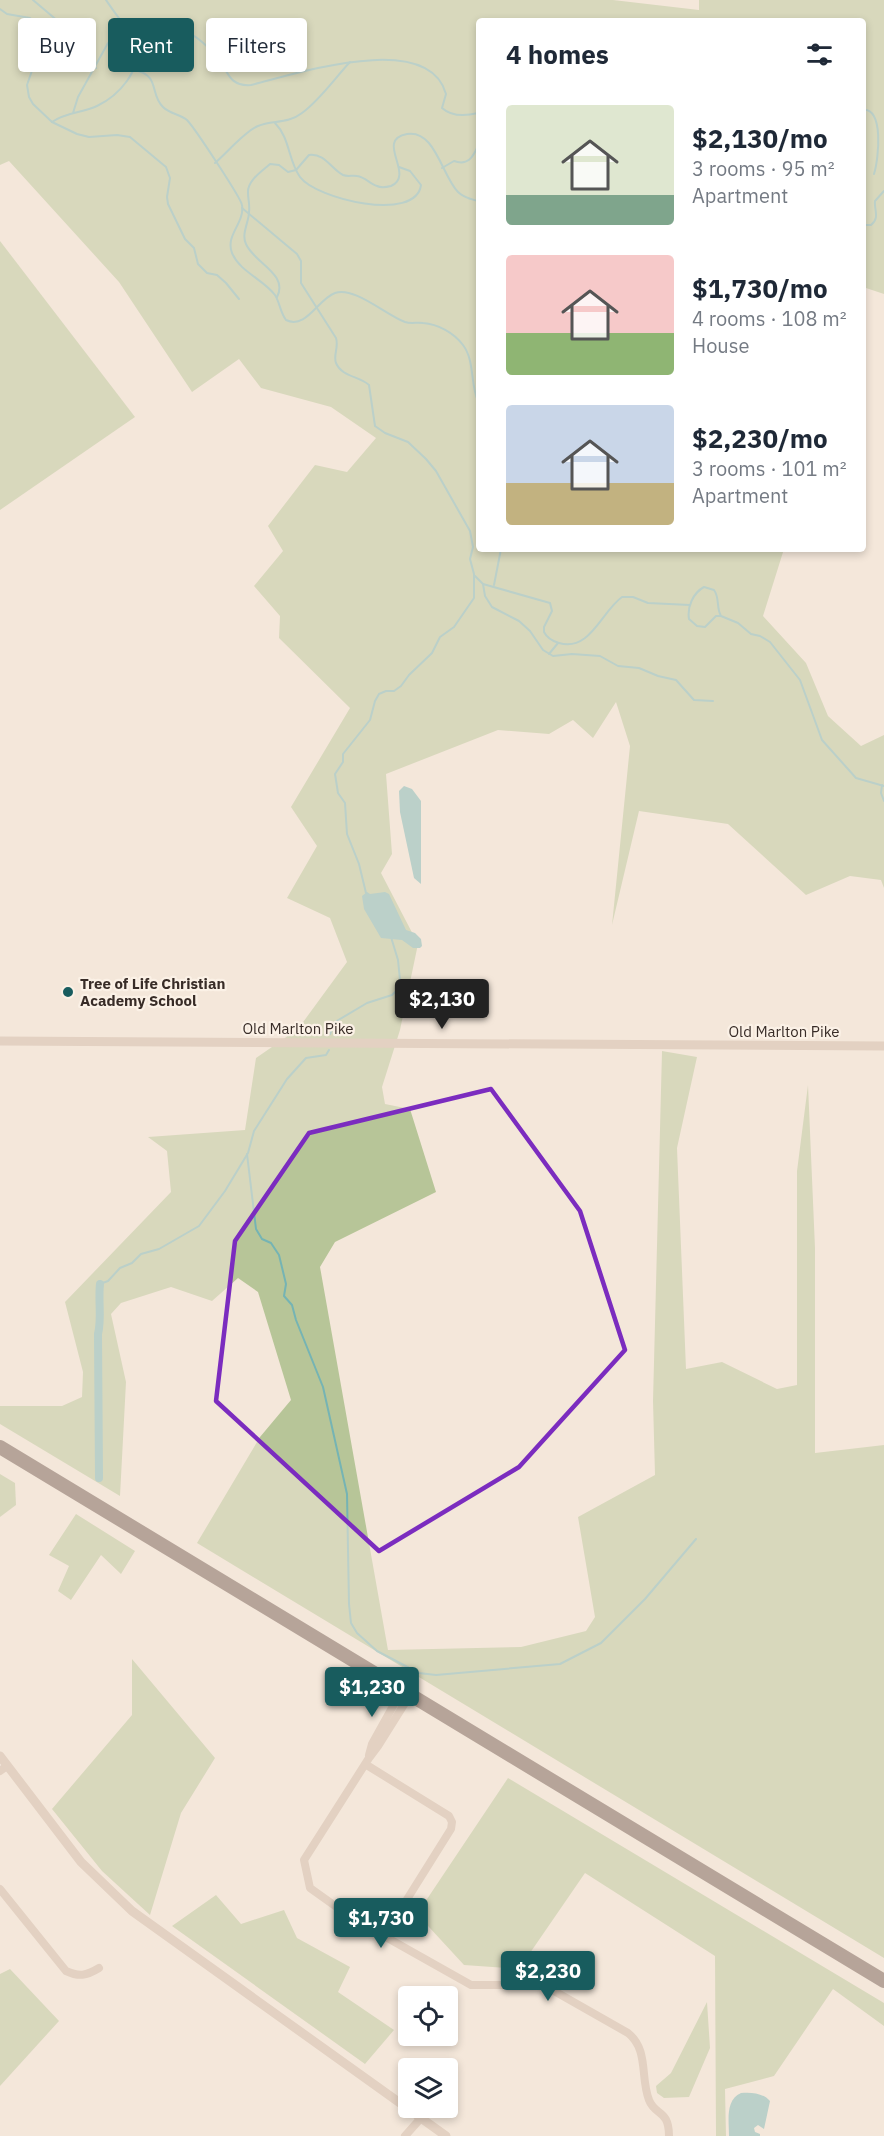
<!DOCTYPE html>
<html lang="en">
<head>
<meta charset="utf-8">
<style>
  :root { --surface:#fff; --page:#f2f2f3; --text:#1f2937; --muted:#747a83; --accent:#185c5e }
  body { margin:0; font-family:"IBM Plex Sans",sans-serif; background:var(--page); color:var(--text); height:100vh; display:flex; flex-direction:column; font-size:22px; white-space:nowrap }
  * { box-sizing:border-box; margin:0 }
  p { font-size:20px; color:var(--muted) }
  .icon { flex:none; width:33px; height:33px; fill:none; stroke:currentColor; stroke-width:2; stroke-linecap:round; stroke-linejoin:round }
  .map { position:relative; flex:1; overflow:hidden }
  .details { position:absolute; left:476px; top:18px; width:390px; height:534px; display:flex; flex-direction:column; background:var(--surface); border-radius:6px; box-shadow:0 3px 9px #0003 }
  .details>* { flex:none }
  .guide { position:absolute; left:18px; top:18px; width:368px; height:54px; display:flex; gap:12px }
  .fabs { position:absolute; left:398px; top:1986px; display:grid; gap:12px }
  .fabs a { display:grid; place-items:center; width:60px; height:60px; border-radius:6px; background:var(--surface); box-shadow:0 3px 9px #0003; font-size:30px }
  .price { position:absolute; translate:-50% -51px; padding:0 14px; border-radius:6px; background:var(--accent); color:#fff; font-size:20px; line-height:39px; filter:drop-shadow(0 2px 3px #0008) }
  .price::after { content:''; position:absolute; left:50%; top:36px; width:18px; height:14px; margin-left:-9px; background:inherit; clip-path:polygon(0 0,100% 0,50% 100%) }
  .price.active { background:#222; color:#fff }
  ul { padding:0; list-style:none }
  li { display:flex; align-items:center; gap:18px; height:150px; padding:0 30px }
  li span { display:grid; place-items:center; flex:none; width:168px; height:120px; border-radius:6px; color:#555 }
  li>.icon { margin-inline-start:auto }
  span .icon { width:72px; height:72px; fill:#fffc; stroke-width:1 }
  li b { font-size:26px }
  h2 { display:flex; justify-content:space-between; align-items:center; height:72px; padding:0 30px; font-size:26px }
  .pill { padding:0 21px; border-radius:6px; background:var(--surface); box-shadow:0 3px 9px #0003; font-size:21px; line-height:54px }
  .pill.active { background:var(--accent); color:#fff }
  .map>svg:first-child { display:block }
  .green { fill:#b7c598 }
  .water { fill:#75b4b4 }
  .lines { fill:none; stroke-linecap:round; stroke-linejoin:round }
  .stream { stroke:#75b4b4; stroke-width:2 }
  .canal { stroke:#75b4b4; stroke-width:8 }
  .minor { stroke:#ceb6a4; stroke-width:8 }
  .tertiary { stroke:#ceb6a4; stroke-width:9 }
  .trunk { stroke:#6b534a; stroke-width:14 }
  .marked { fill:none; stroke:#7b2cbf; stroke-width:4.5; stroke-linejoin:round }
  .poi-dot { fill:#185c5e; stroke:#fbf1e6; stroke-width:2 }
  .labels { text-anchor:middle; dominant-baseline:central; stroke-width:4.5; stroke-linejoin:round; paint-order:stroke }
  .poi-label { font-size:15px; font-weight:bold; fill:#382c27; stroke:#fbf1e6; text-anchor:start }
  .street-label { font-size:15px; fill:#382c27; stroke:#fbf1e6 }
</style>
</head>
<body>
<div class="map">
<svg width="884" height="2136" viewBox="0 0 884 2136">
  <rect width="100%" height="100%" fill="#f4e7da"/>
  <g class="green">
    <polygon points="0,0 613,0 699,10 699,0 884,0 884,294 863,287 862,21 478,21 478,549 784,549 763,616 806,663 828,716 861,746 884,735 884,888 881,880 850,876 806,895 728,824 639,811 612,925 630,746 616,702 593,738 573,720 549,734 498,730 386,774 392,854 381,873 418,944 400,1030 382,1087 385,1104 410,1109 436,1192 335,1242 320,1267 388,1650 521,1647 586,1631 595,1617 578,1517 655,1475 653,1401 662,1051 697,1057 677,1148 686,1369 722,1362 777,1389 797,1385 797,1171 808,1085 815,1248 815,1453 884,1445 884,1958 197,1543 260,1437 291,1400 258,1292 238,1278 212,1301 171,1287 121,1303 111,1314 126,1382 120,1496 0,1424 0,1406 62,1406 82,1397 83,1372 65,1302 171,1192 167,1151 148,1137 245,1130 256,1058 298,1029 347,962 330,918 287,898 317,846 291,807 350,708 279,638 280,616 254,586 283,551 268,526 315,465 347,472 376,438 331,407 261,388 239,359 192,392 119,282 9,161 0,165"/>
    <polygon points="0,241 135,417 0,510"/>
    <polygon points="0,1474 15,1483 16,1505 0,1517"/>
    <polygon points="76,1514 135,1551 121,1574 101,1555 71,1600 58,1591 69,1566 49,1555"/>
    <polygon points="132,1659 215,1758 181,1813 150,1915 102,1871 52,1809 132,1715"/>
    <polygon points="508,1778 884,2003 884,2026 833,1989 774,2076 725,2089 726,2136 716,2136 715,1956 585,1873 519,1969 464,1965 417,1914"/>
    <polygon points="216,1895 241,1924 284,1910 297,1938 350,1967 338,1992 394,2030 365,2064 172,1926"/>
    <polygon points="10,1969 59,2021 0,2086 0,1974"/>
    <polygon points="707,2002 710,2048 689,2097 664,2098 657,2093 656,2086 671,2073"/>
  </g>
  <g class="water">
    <polygon points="404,786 412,789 421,801 421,884 414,878 400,812 399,791"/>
    <polygon points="367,892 370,894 385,892 389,894 406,930 415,933 421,939 422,946 420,948 413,948 402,940 381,938 364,909 362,896"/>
    <path d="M 741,2093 C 751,2092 763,2093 770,2101 L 764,2129 L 758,2125 L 754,2128 L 755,2132 L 760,2134 L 760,2136 L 729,2136 C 729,2121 725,2100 741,2093 Z"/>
  </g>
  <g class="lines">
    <g class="stream">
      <polyline points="33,0 59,22 74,24 87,57 96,68"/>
      <path d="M 106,0 C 113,10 128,34 141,36 C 147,37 157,32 163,30 C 186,25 201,40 215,54 C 228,67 226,87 251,85 C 293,75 428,29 446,94 L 442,108 C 452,117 466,116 478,113"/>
      <polyline points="0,9 7,14 30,18 38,25 46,37 45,46 35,62 27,85 29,97 33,104 52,122 77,134 89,137 117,135 130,137 166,167 170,178 167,197 168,204 185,239 194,248 198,264 207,273 217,275 226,283 239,299"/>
      <polyline points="134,46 140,36"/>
      <path d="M 134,70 C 161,75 149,94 163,107 C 170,114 180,114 187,120 C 194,127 241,198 242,205 C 245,223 225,235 232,253 C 240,272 263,279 275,295 C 280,303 280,312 286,320 C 306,330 318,299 335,293 C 354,286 386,315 405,322 C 411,324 417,322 423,323 C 438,324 454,333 463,345 C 475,361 470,384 478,401"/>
      <path d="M 862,110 C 884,106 879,158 874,174"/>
      <path d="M 52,122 C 66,112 82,113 97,106 C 118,96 143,70 134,46 L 116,38 L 108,43 L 78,97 L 73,113"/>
      <path d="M 275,123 C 290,138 288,160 300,177 C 316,199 416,223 421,185 L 410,171 L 399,167"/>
      <path d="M 215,163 C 227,153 244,132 258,126 C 272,120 288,124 302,113 C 320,100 335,78 350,62"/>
      <path d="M 442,168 L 454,161 C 468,166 473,157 478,146"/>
      <path d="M 296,170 L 309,155 C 325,153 331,169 343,175 C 348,177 352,175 357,176 C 365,177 370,184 377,186 C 381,188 387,187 391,186 C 416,175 374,140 407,134 C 435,129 442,176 458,192 C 464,198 471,199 478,201"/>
      <path d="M 242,208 L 297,254 L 301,261 L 301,283 L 336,338 C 339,347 333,355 336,363 C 342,377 359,376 369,385 L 375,426 L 385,433 L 408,442 L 426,459 L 436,471 L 470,531 L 473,547 L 470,559 L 474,574 L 474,598 L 454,627 L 440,637 L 432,653 L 409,675 L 401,686 L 394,691 L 386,691 L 379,694 L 375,701 L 370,720 L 343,754 L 343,762 L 335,774 L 338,793 L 345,803 L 347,834 L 359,864 L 366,893"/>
      <path d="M 862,225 L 871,225 C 880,218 874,210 875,201 L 884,191"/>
      <path d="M 277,297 C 289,274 254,263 246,244 C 241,234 249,222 249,212 C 250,205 248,199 248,193 C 247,181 262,171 270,164 L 279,165 L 288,172 L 296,170"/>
      <path d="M 475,576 L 483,584 L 550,603 L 552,611 L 544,627 L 544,632 C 547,638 552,641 559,643 C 590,652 601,612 622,597 L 633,597 L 648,603 L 690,605"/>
      <polyline points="483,584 485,596 492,607 519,621 530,631 543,650 553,656 572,654 600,656 618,666 639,668 658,676 676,680 694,700 713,701"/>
      <polyline points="494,585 501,549"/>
      <path d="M 721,616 C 716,608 720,598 714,590 L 704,587 C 693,593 687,607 689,619 L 697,626 L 705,627 L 716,616 L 721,616 L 738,623 L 751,634 L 760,636 L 770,642 L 800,680 L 822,740 L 856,778 L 884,786"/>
      <polyline points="549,654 558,643"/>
      <polyline points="882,785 881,793 884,801"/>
      <polyline points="330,1034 335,1022 367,1003 392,995 398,989 400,980 398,960 391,937"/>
      <polyline points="247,1154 256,1229 262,1239 271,1243 279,1255 286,1284 284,1296 292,1305 296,1320 323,1387 347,1494 349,1604 351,1623 357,1633 377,1651 419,1673 436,1675 560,1664 601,1643 645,1599 696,1539"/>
      <polyline points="100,1284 108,1281 120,1268 132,1263 141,1254 159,1249 199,1226 225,1191 248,1153 254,1131 287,1079 306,1058 326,1055 329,1050"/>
    </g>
    <path class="canal" d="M 99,1478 L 98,1334 C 102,1318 98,1301 100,1284"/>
    <g class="minor">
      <polyline points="369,1755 372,1744 402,1690"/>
      <polyline points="365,1764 449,1816 452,1822 451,1829 384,1936 345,1913 310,1888 304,1860 369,1758 378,1746 410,1695"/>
      <polyline points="0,1771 7,1766"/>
      <path d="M 0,1889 L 66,1971 C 79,1977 86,1976 99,1968"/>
      <path d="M 384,1936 L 471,1985 L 514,1985 L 533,1979 L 628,2033 C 649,2050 640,2077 649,2100 C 655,2116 669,2109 669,2136"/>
      <polyline points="405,2136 421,2118"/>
    </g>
    <g class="tertiary">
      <polyline points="0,1041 884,1046"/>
      <polyline points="0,1756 81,1862 132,1911 446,2136"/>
    </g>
    <polyline class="trunk" points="0,1447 884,1981"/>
  </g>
  <path d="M0 0H884V2136H0ZM 491,1089 L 580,1211 L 625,1350 L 519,1467 L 379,1551 L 216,1401 L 235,1241 L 309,1133 Z" fill="#f4e7da" fill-opacity=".55" fill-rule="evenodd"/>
  <path class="marked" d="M 491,1089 L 580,1211 L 625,1350 L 519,1467 L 379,1551 L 216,1401 L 235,1241 L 309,1133 Z"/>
  <circle class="poi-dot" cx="68" cy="992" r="6"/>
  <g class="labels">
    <g class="poi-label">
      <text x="80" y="983">Tree of Life Christian<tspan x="80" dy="17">Academy School</tspan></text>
    </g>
    <g class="street-label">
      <text x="298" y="1028">Old Marlton Pike</text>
      <text x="784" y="1031">Old Marlton Pike</text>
    </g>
  </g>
</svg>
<div class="fabs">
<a><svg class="icon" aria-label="locate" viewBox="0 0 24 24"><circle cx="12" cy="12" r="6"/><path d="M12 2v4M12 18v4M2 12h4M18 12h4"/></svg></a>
<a><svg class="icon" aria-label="layers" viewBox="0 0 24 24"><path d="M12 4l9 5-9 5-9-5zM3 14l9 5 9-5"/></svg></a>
</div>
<b class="price active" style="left:442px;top:1030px">$2,130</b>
<b class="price" style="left:372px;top:1718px">$1,230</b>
<b class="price" style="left:381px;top:1949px">$1,730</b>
<b class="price" style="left:548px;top:2002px">$2,230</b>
<div class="guide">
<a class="pill">Buy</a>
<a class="pill active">Rent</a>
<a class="pill">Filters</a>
</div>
<section class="details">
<h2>4 homes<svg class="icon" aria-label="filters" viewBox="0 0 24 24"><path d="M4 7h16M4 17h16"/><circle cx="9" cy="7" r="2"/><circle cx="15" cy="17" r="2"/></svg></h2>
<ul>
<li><span style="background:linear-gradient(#dfe7d0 75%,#7fa58c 0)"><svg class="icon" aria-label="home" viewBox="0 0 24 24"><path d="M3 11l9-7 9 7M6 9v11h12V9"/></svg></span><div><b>$2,130/mo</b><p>3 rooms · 95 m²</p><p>Apartment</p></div></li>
<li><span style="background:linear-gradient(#f6c9c9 65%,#8fb573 0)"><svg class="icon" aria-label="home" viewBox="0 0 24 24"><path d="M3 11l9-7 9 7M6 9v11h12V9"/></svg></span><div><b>$1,730/mo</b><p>4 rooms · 108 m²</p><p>House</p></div></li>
<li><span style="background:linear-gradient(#c9d6e8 65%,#c2b280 0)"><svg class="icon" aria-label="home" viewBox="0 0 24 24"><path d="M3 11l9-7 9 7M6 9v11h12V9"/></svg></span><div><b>$2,230/mo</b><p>3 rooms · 101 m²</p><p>Apartment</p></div></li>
</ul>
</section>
</div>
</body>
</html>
